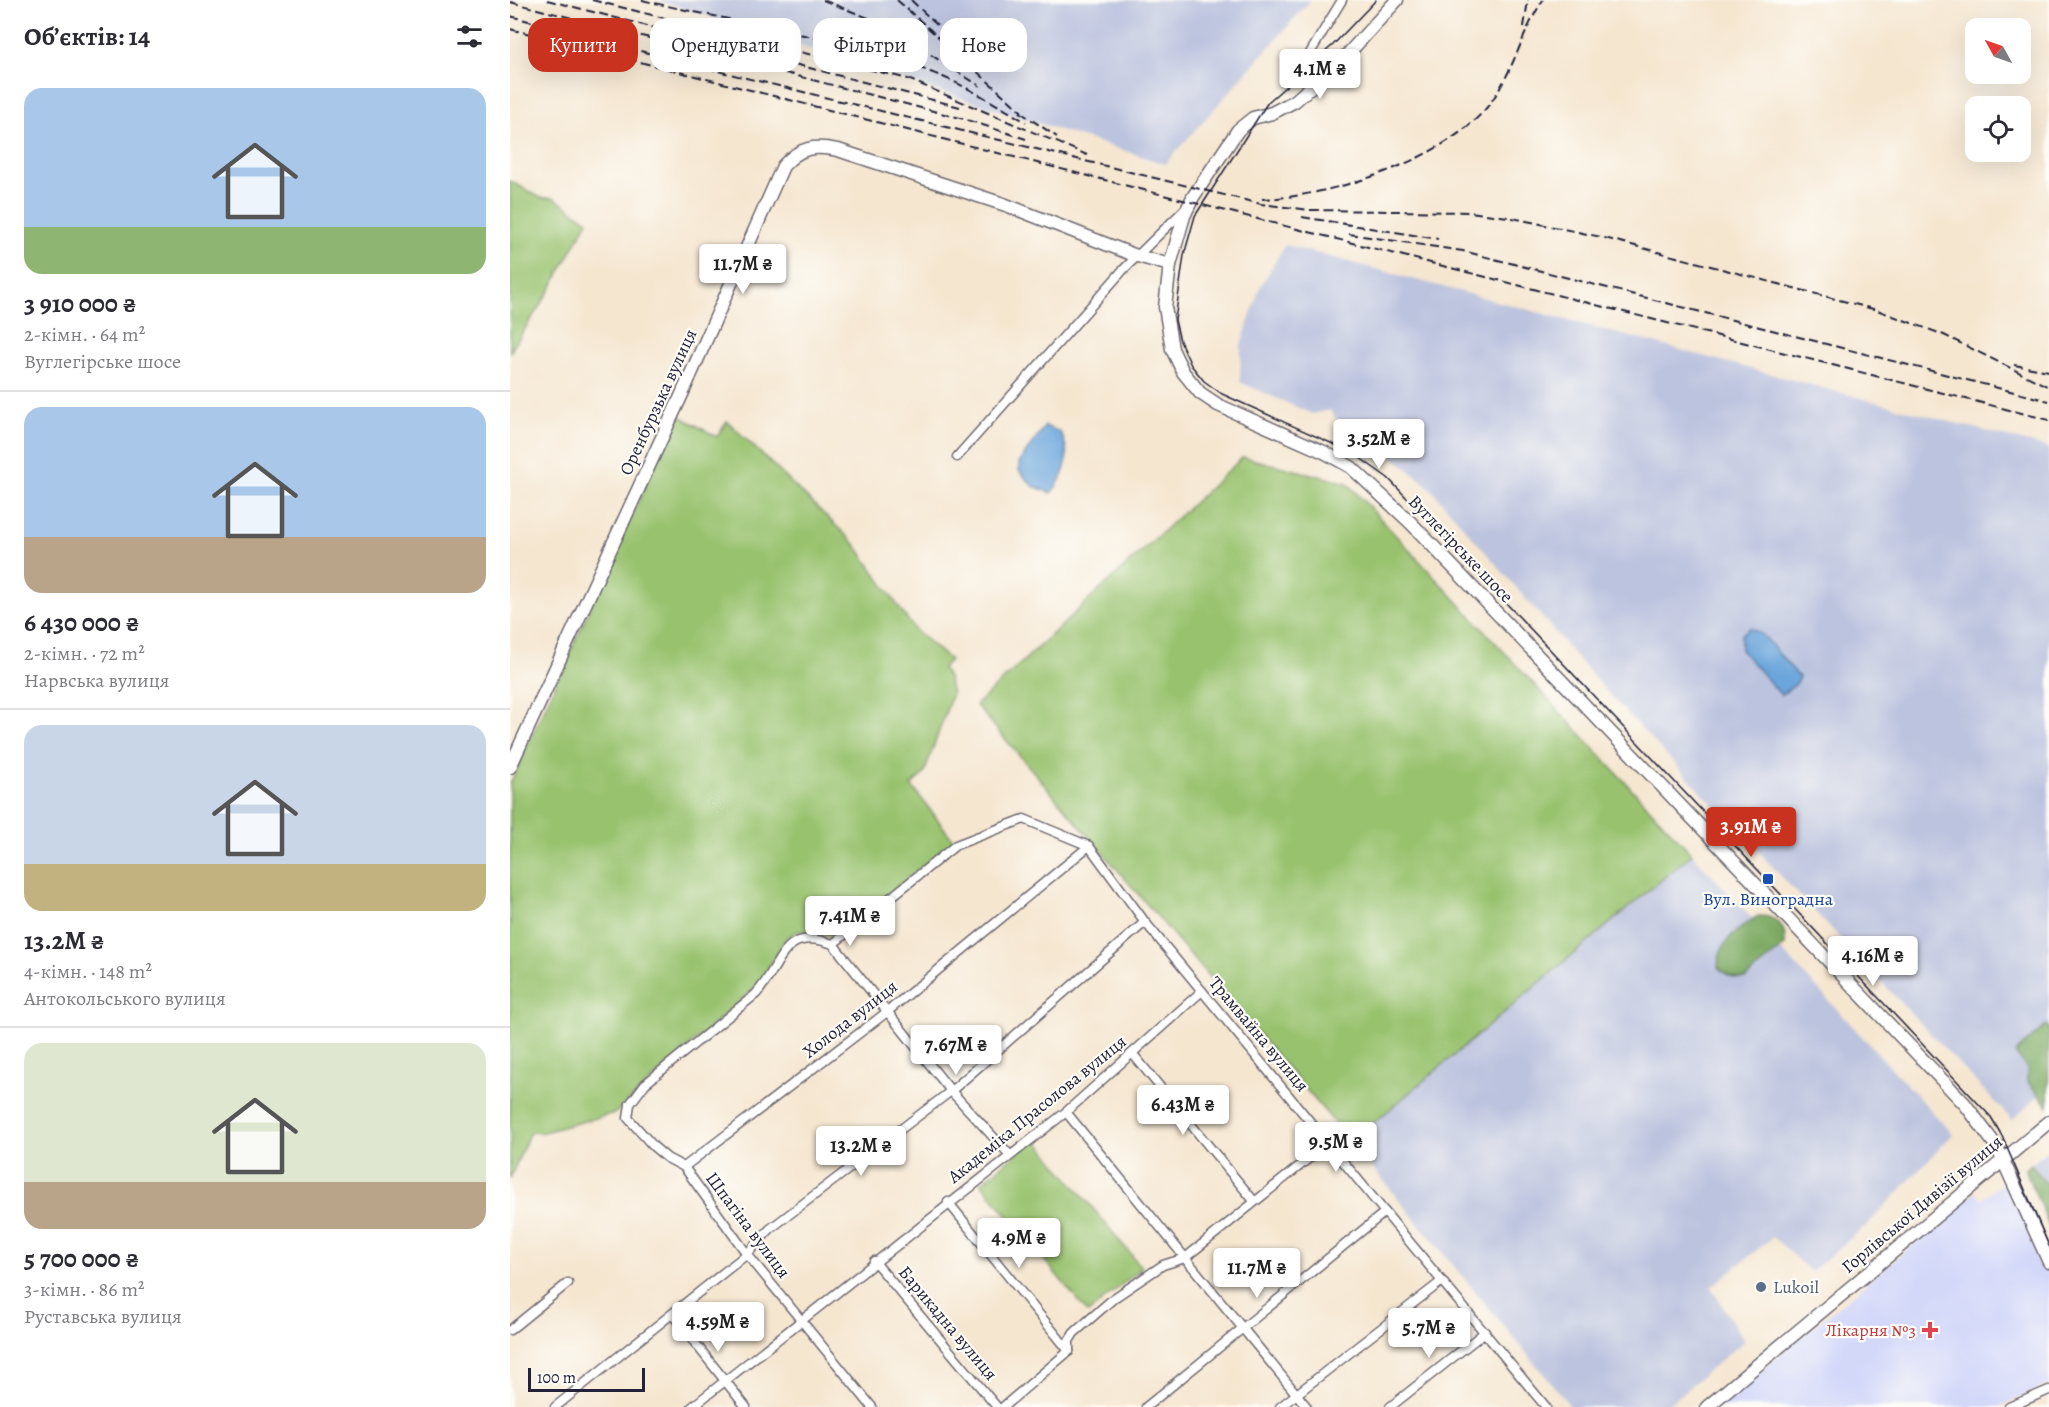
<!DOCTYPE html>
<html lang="uk">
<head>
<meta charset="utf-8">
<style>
  :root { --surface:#fff; --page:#f7f7f7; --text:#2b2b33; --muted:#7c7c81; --line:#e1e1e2; --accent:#c8321e }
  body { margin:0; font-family:Alegreya,serif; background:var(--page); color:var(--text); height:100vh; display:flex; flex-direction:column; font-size:22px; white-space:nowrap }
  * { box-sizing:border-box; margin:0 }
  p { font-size:20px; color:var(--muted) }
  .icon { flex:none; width:33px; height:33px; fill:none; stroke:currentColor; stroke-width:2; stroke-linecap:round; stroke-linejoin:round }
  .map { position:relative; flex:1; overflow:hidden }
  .panel { display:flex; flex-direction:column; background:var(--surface); width:510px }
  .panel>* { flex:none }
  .hud { position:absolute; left:18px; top:18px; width:570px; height:54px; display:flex; gap:12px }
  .needle { width:39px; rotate:310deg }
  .tools { position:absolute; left:1455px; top:18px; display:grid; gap:12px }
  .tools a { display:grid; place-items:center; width:66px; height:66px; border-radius:12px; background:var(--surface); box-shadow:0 6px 24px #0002; font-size:30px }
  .scale { position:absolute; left:18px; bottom:15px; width:117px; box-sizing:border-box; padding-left:6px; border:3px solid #22223b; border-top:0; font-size:16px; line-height:21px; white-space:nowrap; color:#22223b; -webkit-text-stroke:4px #fdfcf7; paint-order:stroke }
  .price { position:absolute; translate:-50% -51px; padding:0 14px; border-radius:6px; background:#fff; color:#222; font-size:20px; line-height:39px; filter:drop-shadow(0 2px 3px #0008) }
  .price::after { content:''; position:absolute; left:50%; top:36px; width:18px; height:14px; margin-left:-9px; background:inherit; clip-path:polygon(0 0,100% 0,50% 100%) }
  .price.active { background:var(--accent); color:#fff }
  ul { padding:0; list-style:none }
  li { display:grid; align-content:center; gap:12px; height:318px; padding:0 24px }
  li+li { border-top:2px solid var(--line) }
  li span { display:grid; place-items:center; height:186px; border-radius:18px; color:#555 }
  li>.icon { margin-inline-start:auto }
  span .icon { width:108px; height:108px; fill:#fffc; stroke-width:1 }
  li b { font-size:26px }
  h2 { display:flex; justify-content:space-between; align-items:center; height:72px; padding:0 24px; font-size:26px }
  .tag { padding:0 21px; border-radius:18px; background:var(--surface); box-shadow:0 6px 24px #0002; font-size:21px; line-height:54px }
  .tag.active { background:var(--accent); color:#fff }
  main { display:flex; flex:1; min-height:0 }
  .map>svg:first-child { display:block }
  .built { fill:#d3d8f9 }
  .industrial { fill:#bcc3de }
  .green { fill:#99c26e; stroke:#5e7254; stroke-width:1.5 }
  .forest { fill:#7aa861; stroke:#4e654e; stroke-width:1.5 }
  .water { fill:#6ba5db; stroke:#46648b; stroke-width:1.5 }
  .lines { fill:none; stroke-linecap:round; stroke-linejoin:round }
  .street-casing { stroke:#6c676f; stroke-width:11 }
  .secondary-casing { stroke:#6c676f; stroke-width:15 }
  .street { stroke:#fff; stroke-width:8 }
  .secondary { stroke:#fff; stroke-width:12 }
  .tram { stroke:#22223b; stroke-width:1.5 }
  .rail { stroke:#22223b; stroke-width:2; stroke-dasharray:9 4.5; stroke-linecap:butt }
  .transit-dot { fill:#1a4fb4; stroke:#fdfcf7; stroke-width:2 }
  .service-dot { fill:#5c6f8a; stroke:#fdfcf7; stroke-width:2 }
  .health-dot { fill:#e0444e; stroke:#fdfcf7; stroke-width:2 }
  .labels { text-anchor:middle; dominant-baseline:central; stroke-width:4.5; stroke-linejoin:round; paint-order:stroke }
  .street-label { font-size:18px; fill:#22223b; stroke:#fdfcf7 }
  .transit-label { font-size:18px; fill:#164399; stroke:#fdfcf7 }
  .service-label { font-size:18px; fill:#4e5e75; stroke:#fdfcf7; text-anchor:start }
  .health-label { font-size:18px; fill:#be3a42; stroke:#fdfcf7; text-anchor:end }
</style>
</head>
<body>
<main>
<section class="panel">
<h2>Об’єктів: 14<svg class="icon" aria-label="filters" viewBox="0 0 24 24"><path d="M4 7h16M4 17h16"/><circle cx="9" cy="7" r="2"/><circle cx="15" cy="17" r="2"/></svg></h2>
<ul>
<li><span style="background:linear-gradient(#a9c7e8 75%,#8fb573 0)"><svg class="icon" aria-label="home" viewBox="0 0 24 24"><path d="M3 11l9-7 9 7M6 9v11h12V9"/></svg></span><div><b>3 910 000 ₴</b><p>2-кімн. · 64 m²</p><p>Вуглегірське шосе</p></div></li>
<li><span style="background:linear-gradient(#a9c7e8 70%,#b9a48a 0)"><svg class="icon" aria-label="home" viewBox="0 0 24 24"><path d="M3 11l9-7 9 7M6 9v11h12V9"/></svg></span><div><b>6 430 000 ₴</b><p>2-кімн. · 72 m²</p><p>Нарвська вулиця</p></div></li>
<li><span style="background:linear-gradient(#c9d6e8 75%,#c2b280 0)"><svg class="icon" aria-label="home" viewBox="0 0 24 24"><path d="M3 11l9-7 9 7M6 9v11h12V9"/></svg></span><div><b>13.2M ₴</b><p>4-кімн. · 148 m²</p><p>Антокольського вулиця</p></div></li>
<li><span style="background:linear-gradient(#dfe7d0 75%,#b9a48a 0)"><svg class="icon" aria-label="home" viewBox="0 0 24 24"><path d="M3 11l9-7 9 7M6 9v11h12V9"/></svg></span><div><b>5 700 000 ₴</b><p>3-кімн. · 86 m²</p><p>Руставська вулиця</p></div></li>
</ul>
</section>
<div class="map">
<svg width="1539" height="1407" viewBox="0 0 1539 1407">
  <rect width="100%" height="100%" fill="#fdfcf7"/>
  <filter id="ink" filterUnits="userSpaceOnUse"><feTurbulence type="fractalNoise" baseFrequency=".0167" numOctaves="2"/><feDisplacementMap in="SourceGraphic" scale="12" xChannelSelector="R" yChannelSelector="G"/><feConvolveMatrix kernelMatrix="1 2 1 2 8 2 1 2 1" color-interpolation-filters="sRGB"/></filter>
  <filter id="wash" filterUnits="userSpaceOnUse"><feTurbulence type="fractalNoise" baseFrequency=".008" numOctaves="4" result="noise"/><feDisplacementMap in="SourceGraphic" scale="24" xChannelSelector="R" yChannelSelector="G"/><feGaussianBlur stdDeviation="1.35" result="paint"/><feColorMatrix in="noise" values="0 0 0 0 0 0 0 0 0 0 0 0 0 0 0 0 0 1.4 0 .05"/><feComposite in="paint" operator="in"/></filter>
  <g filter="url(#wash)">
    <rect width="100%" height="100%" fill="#f5e6d0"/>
    <polygon class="built" points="1498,1179 1539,1274 1539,1385 1488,1407 1208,1407 1466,1192 1472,1199"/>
    <g class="industrial">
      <polygon points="148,0 801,0 655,164"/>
      <polygon points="775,245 1539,448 1539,1087 1502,1120 1095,690 919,487 891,463 829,423 820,410 802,414 730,382 731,345 750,287"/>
      <polygon points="1182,854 1443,1134 1359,1223 1301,1272 1263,1237 1201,1287 1234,1341 1155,1407 1061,1407 841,1142"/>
      <polygon points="1539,1149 1539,1187 1521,1164"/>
    </g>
    <g class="green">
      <polygon points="0,181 31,198 44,198 78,221 40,290 0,352"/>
      <polygon points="168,415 207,437 217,421 345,544 404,629 440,660 432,668 438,677 442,694 414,774 401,785 444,841 326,936 289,931 276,938 248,985 105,1113 30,1133 20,1132 0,1179 0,784"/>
      <polygon points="733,457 837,483 1182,854 841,1142 466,705"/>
      <polygon points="525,1138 632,1268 578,1313 471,1183"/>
    </g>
    <g class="forest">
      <path d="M 1248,916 C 1267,915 1277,927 1275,945 L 1236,978 C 1224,980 1216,975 1208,967 C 1209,940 1228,930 1248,916 Z"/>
      <polygon points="1536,1025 1539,1028 1538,1106 1517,1081 1517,1068 1505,1053"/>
      <polygon points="1521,1164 1539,1187 1539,1226 1515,1169"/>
    </g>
    <g class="water">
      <path d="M 535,426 L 550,432 C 562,452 557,475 541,493 L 523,486 L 509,471 L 509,462 Z"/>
      <polygon points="1240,628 1253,635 1289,677 1286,684 1271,695 1231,650 1231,635"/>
    </g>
  </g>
  <g filter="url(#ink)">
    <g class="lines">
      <g class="street-casing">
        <g id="street">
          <polyline points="791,68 832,0"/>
          <polyline points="447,457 613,270 674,210"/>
          <polyline points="579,846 635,922 1036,1407"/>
          <polyline points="323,944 441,1091 499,1154"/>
          <polyline points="622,1053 744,1201"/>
          <polyline points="556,1112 797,1407"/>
          <polyline points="174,1167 377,1012 579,846"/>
          <polyline points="438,1202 559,1351"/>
          <polyline points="364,1261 487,1407"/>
          <polyline points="162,1314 236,1407"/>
          <polyline points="0,1330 58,1283"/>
          <polyline points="559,1351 559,1341 564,1333 604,1298 653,1265 675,1258 818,1143"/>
          <polyline points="45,1407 237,1254 260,1229 441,1091 635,922"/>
          <polyline points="182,1407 556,1112 692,991"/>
          <path d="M 362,1407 L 237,1254 L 174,1167 L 157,1158 L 144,1147 L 118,1118 L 120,1104 L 135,1084 L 246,994 C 274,963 271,926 323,944 L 446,845 L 514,819 L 579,846"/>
          <polyline points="493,1407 559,1351"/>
          <polyline points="636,1407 875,1212"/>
          <polyline points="770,1407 932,1281"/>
          <polyline points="880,1407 975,1332"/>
          <polyline points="1499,1407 1539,1390"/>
        </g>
      </g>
      <g class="secondary-casing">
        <g id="secondary">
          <polyline points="887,0 837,55 785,101 762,113 743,118 728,130 683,197 674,216 660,265 655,307 662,349 673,372 690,393 708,405 814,452 841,467 901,523 1455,1104 1487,1147 1539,1262"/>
          <path d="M 0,767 L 173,392 L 273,166 C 290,147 304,145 328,150 L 496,205 L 624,255 L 660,265"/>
          <polyline points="1197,1407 1539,1122"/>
        </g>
      </g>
      <use href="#street" class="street"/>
      <use href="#secondary" class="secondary"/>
      <polyline class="tram" points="866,0 823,45 758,102 685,216 674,255 665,320 670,341 681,365 694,381 712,394 843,453 878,478 1481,1117 1492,1136 1539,1246"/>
      <g class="rail">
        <polyline points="37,0 450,107"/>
        <polyline points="82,0 398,79 577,155"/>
        <path d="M 132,0 C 230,24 334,37 428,75 C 459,87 487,105 516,122"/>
        <polyline points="313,0 371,23 470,86"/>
        <polyline points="387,0 512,112"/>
        <polyline points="401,0 427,25"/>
        <polyline points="0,2 454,119 516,139"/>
        <polyline points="0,16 179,64 751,204 800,210 960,212 998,217 1091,237 1367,310 1434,335 1539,387"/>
        <polyline points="1014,27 1018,0"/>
        <polyline points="0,29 1539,420"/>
        <polyline points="510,112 547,137"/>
        <path d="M 752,199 C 821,197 940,159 981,102 C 1004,70 1012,32 1033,0"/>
        <polyline points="792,217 928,239"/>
        <polyline points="839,234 953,251 1539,401"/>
        <polyline points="1504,365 1539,371"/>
      </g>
    </g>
  </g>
  <rect class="transit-dot" x="1252" y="873" width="12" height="12" rx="3"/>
  <circle class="service-dot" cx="1251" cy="1287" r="6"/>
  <path class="health-dot" d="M1417 1321h6v6h6v6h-6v6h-6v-6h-6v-6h6z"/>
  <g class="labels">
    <g class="street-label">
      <text transform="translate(148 402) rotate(-65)">Оренбурзька вулиця</text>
      <text transform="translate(951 549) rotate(46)">Вуглегірське шосе</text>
      <text transform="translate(340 1019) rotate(-38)">Холода вулиця</text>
      <text transform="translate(749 1034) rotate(50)">Трамвайна вулиця</text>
      <text transform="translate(527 1109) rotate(-39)">Академіка Прасолова вулиця</text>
      <text transform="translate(1412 1204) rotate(-40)">Горлівської Дивізії вулиця</text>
      <text transform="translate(238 1225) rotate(53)">Шпагіна вулиця</text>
      <text transform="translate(438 1323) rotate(50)">Барикадна вулиця</text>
    </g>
    <g class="transit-label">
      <text x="1258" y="899">Вул. Виноградна</text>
    </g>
    <g class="service-label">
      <text x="1263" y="1287">Lukoil</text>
    </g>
    <g class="health-label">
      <text x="1406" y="1330">Лікарня №3</text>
    </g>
  </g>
</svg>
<div class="tools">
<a><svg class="needle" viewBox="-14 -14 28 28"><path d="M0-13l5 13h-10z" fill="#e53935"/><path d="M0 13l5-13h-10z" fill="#7c7c81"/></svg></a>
<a><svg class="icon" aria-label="locate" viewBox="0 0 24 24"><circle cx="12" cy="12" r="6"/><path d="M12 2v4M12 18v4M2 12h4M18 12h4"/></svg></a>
</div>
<div class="scale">100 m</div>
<b class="price" style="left:810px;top:100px">4.1M ₴</b>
<b class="price" style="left:233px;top:295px">11.7M ₴</b>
<b class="price" style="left:869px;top:470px">3.52M ₴</b>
<b class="price active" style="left:1241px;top:858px">3.91M ₴</b>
<b class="price" style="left:340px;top:947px">7.41M ₴</b>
<b class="price" style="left:1363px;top:987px">4.16M ₴</b>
<b class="price" style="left:446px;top:1076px">7.67M ₴</b>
<b class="price" style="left:673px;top:1136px">6.43M ₴</b>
<b class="price" style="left:826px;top:1173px">9.5M ₴</b>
<b class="price" style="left:351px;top:1177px">13.2M ₴</b>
<b class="price" style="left:509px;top:1269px">4.9M ₴</b>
<b class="price" style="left:747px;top:1299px">11.7M ₴</b>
<b class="price" style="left:208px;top:1353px">4.59M ₴</b>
<b class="price" style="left:919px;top:1359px">5.7M ₴</b>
<div class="hud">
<a class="tag active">Купити</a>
<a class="tag">Орендувати</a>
<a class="tag">Фільтри</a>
<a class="tag">Нове</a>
</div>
</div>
</main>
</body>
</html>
